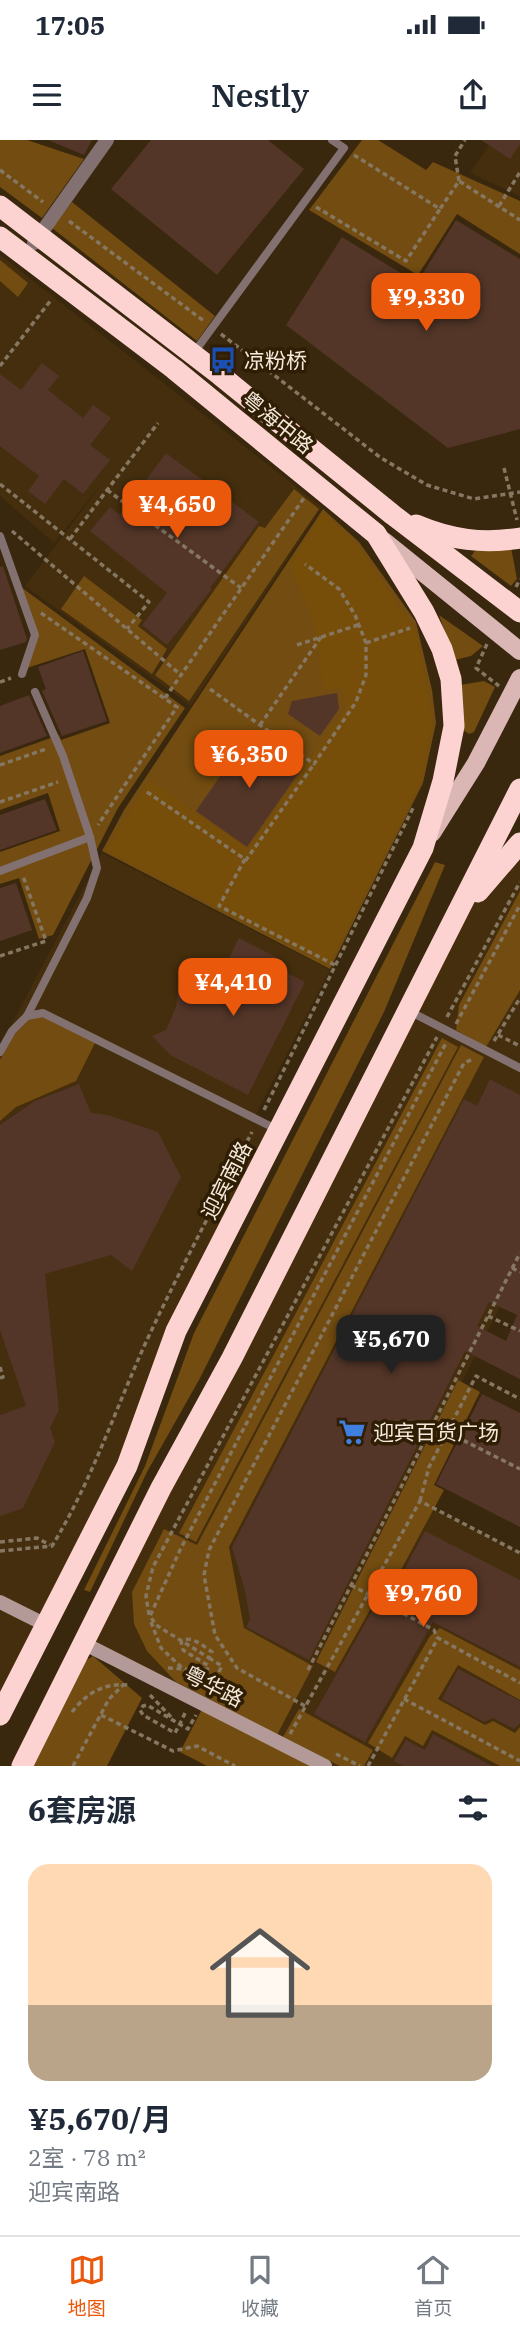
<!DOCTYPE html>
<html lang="zh">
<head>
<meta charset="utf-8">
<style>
  :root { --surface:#fff; --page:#f2f2f3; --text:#1f2937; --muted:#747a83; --line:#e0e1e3; --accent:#ea580c }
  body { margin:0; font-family:"IBM Plex Serif","Noto Sans SC",serif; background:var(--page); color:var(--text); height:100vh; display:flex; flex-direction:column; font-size:26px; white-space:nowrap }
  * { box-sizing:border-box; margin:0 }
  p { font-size:23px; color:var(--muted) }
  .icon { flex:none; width:38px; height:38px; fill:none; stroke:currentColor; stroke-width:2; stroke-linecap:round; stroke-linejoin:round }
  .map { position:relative; height:1626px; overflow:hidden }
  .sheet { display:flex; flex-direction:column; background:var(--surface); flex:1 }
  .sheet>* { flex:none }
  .price { position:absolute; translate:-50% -60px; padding:0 16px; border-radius:14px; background:var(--accent); color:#fff; font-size:23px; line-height:46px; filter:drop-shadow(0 2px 4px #0008) }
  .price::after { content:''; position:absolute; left:50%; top:42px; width:21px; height:16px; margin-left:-10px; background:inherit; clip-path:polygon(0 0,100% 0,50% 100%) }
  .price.on { background:#222; color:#fff }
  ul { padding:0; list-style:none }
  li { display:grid; align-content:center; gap:14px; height:371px; padding:0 28px }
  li+li { border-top:2px solid var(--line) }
  li span { display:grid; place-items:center; height:217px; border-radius:21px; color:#555 }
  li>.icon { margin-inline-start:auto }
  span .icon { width:126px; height:126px; fill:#fffc; stroke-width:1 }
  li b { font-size:30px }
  h2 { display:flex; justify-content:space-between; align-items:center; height:84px; padding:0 28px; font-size:30px }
  .status { display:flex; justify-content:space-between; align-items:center; height:49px; padding:0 35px; background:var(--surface); direction:ltr }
  .status svg { height:19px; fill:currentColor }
  header { display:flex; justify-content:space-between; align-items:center; height:91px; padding:0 28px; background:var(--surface); font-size:32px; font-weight:600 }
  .tab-bar { display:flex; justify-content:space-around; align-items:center; height:98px; border-top:2px solid var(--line); background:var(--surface); font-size:19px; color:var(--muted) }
  .tab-bar a { display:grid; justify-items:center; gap:4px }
  .tab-bar .on { color:var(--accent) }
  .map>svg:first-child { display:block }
  .built { fill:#442e0d }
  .green { fill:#724c10 }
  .forest { fill:#764e0a }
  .building { fill:#533628; fill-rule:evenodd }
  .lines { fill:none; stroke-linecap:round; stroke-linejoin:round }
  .path { stroke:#867762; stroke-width:3.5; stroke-dasharray:5 3.5; stroke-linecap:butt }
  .lane { stroke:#827170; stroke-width:8 }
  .street { stroke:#827170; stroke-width:14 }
  .secondary { stroke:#b39997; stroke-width:14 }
  .primary { stroke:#dab7b5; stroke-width:18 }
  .highway { stroke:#fdd3d1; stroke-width:21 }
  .labels { text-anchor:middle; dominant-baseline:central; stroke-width:7; stroke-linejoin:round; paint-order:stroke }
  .poi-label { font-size:21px; fill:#f6eadc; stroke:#2f1e04; text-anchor:start }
  .street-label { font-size:21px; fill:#f6eadc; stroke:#2f1e04 }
</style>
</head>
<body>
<div class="status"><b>17:05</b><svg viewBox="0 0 49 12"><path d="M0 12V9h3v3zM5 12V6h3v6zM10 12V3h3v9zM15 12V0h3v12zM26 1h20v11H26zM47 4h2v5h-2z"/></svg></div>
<header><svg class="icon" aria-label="menu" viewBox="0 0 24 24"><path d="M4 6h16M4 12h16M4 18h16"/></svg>Nestly<svg class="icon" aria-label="share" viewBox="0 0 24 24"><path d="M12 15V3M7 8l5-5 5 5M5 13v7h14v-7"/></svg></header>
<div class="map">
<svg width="520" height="1626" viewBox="0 0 520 1626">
  <rect width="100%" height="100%" fill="#39270e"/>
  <g class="built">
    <polygon points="492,0 520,0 520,56 470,33"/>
    <polygon points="0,115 322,367 191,566 25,446 107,337 54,403 0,356"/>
    <polygon points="520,703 520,1128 405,1353 520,1413 520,1626 326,1626 84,1502 455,781"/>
    <polygon points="102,713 330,830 255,976 278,991 126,1326 0,1575 0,906"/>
  </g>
  <g class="green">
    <polygon points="0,0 27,0 84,19 42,78 0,47"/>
    <polygon points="362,0 378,0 426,30 433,22 520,61 520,114 457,74 418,135 309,70"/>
    <polygon points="72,62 215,176 197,201 52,88"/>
    <polygon points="0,120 28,143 18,157 0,141"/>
    <polygon points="294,349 319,369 189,561 155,535 259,386 265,388"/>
    <polygon points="323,369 359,402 416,482 432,550 436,583 423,643 330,829 102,711 124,670"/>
    <polygon points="511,407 517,439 511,446 471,416 475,411"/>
    <polygon points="84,436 142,480 138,486 167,509 152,534 61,469"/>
    <polygon points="21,447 185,568 118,668 53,795 39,799 19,738 0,744 0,712 60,691 48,653 0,670 0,616 59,595 61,600 110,583 85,509 27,528 38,495"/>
    <polygon points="439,475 483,506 471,516 455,520"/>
    <polygon points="484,541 495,547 474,592 469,594 463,590 460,545"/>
    <polygon points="435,722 445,725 384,872 199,1240 147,1332 90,1452 84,1450 145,1326 194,1193"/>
    <polygon points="520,751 520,850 486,907 456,890 459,865"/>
    <polygon points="42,876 95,903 76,941 16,967 0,981 0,920 14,895 30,878"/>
    <polygon points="442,898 458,907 196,1402 179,1393"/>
    <polygon points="461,905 484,917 229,1407 244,1488 313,1526 277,1595 176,1542 147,1511 134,1484 132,1452 164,1389 197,1405"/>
    <polygon points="458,1240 480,1252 434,1345 444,1350 382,1465 375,1461 335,1532 316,1522"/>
    <polygon points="440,1488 520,1530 520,1560 458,1525 438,1559 485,1585 493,1581 515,1593 520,1587 520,1626 500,1626 432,1590 423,1606 405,1596 392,1618 368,1603 430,1496"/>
    <polygon points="93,1516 142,1558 107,1626 28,1626 79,1525"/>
    <polygon points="203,1567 320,1626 207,1626 180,1612"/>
    <polygon points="299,1569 373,1610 364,1626 340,1626 283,1597"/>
  </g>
  <polygon class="forest" points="323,372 358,405 416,492 433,580 421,643 329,825 106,710 149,640 248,709 345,569 342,548 323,550 314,484 290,425"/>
  <g class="building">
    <polygon points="48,0 92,0 84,15"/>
    <polygon points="151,0 268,0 304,29 217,135 111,49"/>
    <polygon points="481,0 520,0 520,4 510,19"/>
    <polygon points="456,80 520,119 520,289 448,308 286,185 342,97 417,143"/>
    <polygon points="42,223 59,236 48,250 83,278 93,265 111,278 90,305 110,320 83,354 64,339 45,364 28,351 39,336 0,306 0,234 21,250"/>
    <polygon points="166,313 259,382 210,448 212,449 167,505 142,485 167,453 90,391 110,367 120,375"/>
    <polygon points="3,426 27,499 26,502 0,510 0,427"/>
    <polygon points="83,511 107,581 62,596 42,551 46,549 38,527"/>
    <polygon points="337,553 339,569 320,596 288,574 292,561"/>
    <polygon points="29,555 47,596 0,613 0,566"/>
    <polygon points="251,592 302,628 247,707 196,671"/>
    <polygon points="45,659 57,690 0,710 0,675"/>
    <polygon points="16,743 32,790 0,801 0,748"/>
    <polygon points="239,798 276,817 272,825 305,842 248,955 170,915 152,896 166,890 176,867 178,848 198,850 210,855"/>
    <path d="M 490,939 L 520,955 L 520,1239 L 465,1211 L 309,1520 L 246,1487 L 250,1479 L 245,1451 L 232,1407 L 464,959 L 477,966 ZM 489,1162 L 517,1175 L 506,1201 L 477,1186 Z"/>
    <polygon points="79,944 91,973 108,975 158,992 181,1037 132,1131 111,1115 45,1134 59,1270 50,1288 55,1302 23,1368 0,1376 0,1275 26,1266 0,1190 0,985 35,961"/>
    <polygon points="482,1254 520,1273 520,1387 436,1344"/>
    <polygon points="425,1391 520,1440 520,1527 433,1482 365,1602 314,1574 376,1464 383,1469"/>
    <polygon points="458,1529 520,1561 520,1583 514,1589 493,1578 484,1582 442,1559"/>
    <polygon points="433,1594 492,1626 403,1626 394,1621 406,1600 425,1610"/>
  </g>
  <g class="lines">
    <g class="path">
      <polyline points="354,15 440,69 459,41 520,80"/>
      <polyline points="0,30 43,62"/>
      <polyline points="459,41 455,16 465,0"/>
      <polyline points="499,66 520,32"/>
      <polyline points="316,67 406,121 440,69"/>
      <polyline points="69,81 204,181"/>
      <polyline points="221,194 381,318 427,345 474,359 520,352"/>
      <polyline points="0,226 51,160"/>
      <polyline points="504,328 517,380"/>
      <polyline points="0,344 149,462 127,489"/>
      <polyline points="107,350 241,448"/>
      <polyline points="12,391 181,535"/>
      <polyline points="70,399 158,283"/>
      <polyline points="516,447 520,439"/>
      <polyline points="41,473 177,567 98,685"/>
      <polyline points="366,503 410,488"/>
      <polyline points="487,504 476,528 499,546"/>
      <polyline points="297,505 358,485"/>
      <polyline points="0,542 11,538"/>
      <polyline points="210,549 314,624 356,562 366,535 366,503 355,475 339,449 305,424"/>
      <polyline points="165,558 304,358"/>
      <polyline points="260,585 321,497"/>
      <polyline points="0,625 46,609"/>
      <polyline points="147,652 246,720 314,624"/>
      <polyline points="0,662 58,642"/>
      <polyline points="245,719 219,766 335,825"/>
      <polyline points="0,816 46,801 23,736"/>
      <polyline points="447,877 520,742"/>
      <polyline points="456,884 520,765"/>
      <polyline points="498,895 520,906"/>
      <polyline points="494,901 520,858"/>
      <polyline points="264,970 414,666"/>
      <polyline points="512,1128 520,1132"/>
      <polyline points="488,1176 520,1191"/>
      <polyline points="0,1227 3,1237 0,1238"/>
      <polyline points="433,1285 520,1329"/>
      <polyline points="420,1361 429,1327 476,1236 520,1259"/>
      <polyline points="0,1402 37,1398 50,1405"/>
      <path d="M 0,1411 L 52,1406 C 95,1336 119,1257 155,1183 C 186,1118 220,1055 252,992"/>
      <polyline points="351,1445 434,1490 437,1498"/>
      <polyline points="149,1475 146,1456 153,1427 437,897"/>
      <polyline points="151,1482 161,1508 196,1541"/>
      <polyline points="209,1518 222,1526 210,1550"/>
      <polyline points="168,1528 206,1530"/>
      <polyline points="308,1530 520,1113"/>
      <path d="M 198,1547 L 209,1526 L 183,1510 L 181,1502 C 191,1494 203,1506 212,1512 L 209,1518 L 156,1485 L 150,1476 L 180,1410 L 446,903"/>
      <polyline points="150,1555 171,1577"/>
      <polyline points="404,1559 520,1621"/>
      <polyline points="305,1566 237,1528 215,1495 204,1435 209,1410 464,923 473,919"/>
      <path d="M 72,1572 C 87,1553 103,1543 128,1545"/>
      <path d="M 185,1573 C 182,1580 178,1587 175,1593 L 143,1575 L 140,1570 L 143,1566 L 147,1565 L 188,1589 L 196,1575"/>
      <polyline points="101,1575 173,1611 197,1606 235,1626"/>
      <polyline points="290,1594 420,1361 520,1413"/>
      <polyline points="336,1614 360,1626"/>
      <polyline points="73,1626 109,1559 123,1545"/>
      <polyline points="368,1626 438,1498 520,1543"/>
    </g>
    <g class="lane">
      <polyline points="193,214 344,8 332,0"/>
      <polyline points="0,396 35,495 22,534"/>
      <polyline points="0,731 90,697"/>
      <polyline points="409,871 520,928"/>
      <polyline points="27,876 43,873 276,989"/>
      <polyline points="0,912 12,891 27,876 87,758 97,728 90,697 63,616 35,552"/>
    </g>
    <polyline class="street" points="34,103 107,0"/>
    <g class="secondary">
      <polyline points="0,1462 46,1485"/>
      <polyline points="83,1503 325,1626"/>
    </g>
    <g class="primary">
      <polyline points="384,401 520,511"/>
      <polyline points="432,693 476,623 520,538"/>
    </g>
    <g class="highway">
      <polyline points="0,66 220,235 393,375 520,472"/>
      <polyline points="0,97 174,229 376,394 424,472 442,509 451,539 454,586 443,641 423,708 176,1191 127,1326 0,1575"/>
      <path d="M 416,385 C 451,400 483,404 520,398"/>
      <polyline points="478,752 520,703"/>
      <polyline points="22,1626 161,1348 232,1218 520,649"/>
    </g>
  </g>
  <defs>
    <g id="bus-bare" transform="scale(2.1)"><path d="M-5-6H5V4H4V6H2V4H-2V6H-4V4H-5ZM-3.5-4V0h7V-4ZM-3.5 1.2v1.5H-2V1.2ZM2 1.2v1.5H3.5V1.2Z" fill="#1a4fb4" stroke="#2f1e04" stroke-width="2.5" paint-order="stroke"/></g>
    <g id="supermarket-bare" transform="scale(2.1)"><path d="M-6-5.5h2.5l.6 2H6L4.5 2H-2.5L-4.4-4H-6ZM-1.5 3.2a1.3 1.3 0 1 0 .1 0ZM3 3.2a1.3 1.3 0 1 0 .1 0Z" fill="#3f7fe0" stroke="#2f1e04" stroke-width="2.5" paint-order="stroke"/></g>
  </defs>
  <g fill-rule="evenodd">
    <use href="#bus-bare" x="223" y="220"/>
    <use href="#supermarket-bare" x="352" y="1292"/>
  </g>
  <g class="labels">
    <g class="poi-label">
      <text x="244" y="220">凉粉桥</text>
      <text x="373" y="1292">迎宾百货广场</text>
    </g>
    <g class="street-label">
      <text transform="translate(278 282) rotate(39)">粤海中路</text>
      <text transform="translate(226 1040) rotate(-63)">迎宾南路</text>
      <text transform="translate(214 1546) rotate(27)">粤华路</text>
    </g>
  </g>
</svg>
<b class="price" style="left:426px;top:193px">¥9,330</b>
<b class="price" style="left:177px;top:400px">¥4,650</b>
<b class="price" style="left:249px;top:650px">¥6,350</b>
<b class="price" style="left:233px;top:878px">¥4,410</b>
<b class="price on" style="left:391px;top:1235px">¥5,670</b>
<b class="price" style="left:423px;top:1489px">¥9,760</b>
</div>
<section class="sheet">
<h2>6套房源<svg class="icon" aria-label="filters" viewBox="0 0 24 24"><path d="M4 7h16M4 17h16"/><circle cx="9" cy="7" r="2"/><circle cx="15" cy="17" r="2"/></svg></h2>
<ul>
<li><span style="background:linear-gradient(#ffd9b3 65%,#b9a48a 0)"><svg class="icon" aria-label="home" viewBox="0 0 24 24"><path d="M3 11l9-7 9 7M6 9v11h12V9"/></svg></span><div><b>¥5,670/月</b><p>2室 · 78 m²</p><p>迎宾南路</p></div></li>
</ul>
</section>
<nav class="tab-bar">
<a class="on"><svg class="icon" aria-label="map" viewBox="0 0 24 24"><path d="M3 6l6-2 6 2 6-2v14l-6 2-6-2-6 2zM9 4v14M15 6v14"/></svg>地图</a>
<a><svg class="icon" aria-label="saved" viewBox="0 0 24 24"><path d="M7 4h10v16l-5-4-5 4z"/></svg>收藏</a>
<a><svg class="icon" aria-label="home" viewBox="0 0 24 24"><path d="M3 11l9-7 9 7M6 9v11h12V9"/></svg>首页</a>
</nav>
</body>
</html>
